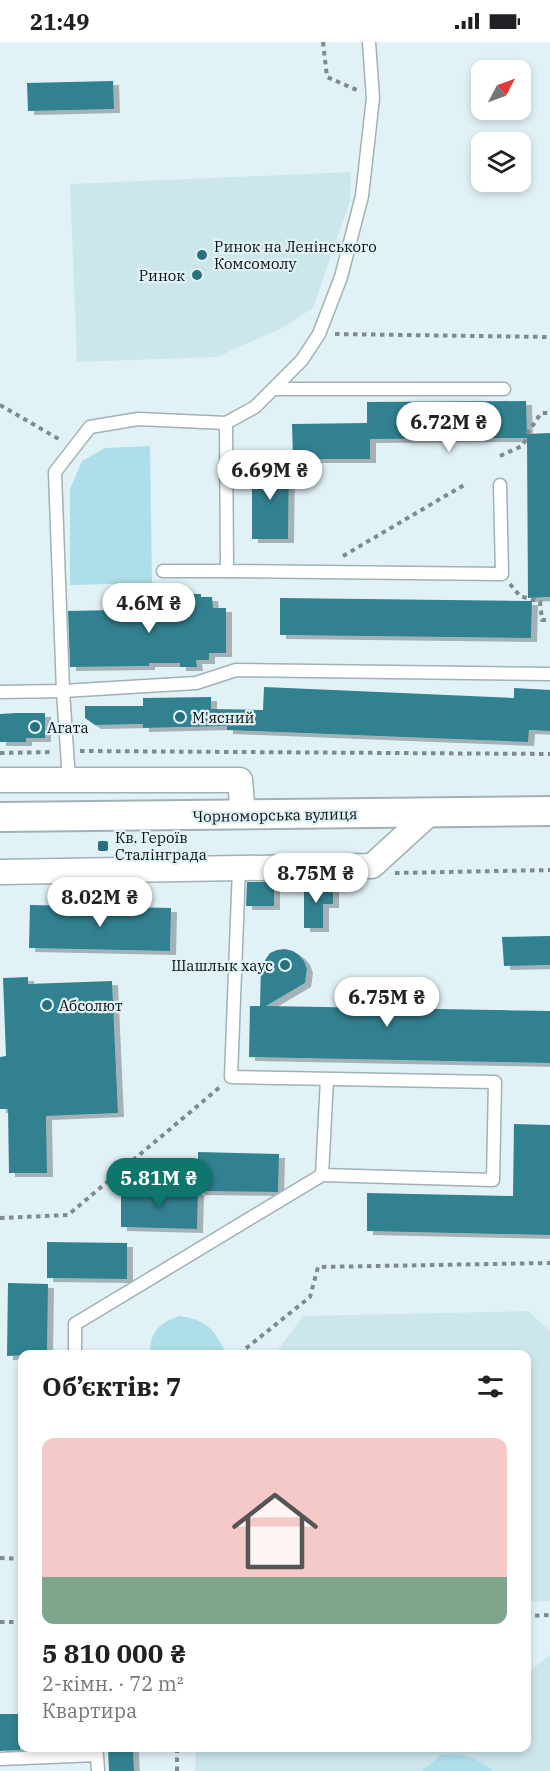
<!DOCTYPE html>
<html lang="uk">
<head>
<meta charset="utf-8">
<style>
  :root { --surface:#fff; --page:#f2f2f2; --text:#202124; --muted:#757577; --accent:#0f766e }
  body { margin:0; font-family:"IBM Plex Serif",serif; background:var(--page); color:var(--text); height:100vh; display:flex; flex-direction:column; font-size:22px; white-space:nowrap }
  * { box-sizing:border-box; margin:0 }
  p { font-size:20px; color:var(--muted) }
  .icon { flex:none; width:33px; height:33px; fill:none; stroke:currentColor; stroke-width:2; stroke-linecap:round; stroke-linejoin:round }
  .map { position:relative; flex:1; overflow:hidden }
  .drawer { position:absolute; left:18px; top:1308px; width:513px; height:402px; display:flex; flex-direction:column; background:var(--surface); border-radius:12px; box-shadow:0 3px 9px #0003 }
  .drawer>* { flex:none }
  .needle { width:39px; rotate:49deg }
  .tools { position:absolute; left:471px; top:18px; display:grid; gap:12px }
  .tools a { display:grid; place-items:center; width:60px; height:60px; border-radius:12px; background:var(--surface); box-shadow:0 3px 9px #0003; font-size:30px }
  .price { position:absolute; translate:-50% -51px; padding:0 14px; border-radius:21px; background:#fff; color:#222; font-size:20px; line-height:39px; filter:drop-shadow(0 2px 3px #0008) }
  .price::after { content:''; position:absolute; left:50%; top:36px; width:18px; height:14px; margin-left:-9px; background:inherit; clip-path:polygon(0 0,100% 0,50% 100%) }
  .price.current { background:var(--accent); color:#fff }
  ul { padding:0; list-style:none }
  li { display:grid; align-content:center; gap:12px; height:318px; padding:0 24px }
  li span { display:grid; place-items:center; height:186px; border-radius:12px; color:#555 }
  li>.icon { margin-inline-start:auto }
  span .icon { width:108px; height:108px; fill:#fffc; stroke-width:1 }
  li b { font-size:26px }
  h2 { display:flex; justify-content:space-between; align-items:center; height:72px; padding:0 24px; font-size:26px }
  .status { display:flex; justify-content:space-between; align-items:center; height:42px; padding:0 30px; background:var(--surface); direction:ltr }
  .status svg { height:16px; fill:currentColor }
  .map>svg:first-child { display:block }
  .built { fill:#cce7ec }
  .green { fill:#addee9 }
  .building { fill:#338190; filter:url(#shadow) }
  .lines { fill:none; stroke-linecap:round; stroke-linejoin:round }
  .service-casing { stroke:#a1b1b5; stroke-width:15 }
  .minor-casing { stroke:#a1b1b5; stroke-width:27 }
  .tertiary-casing { stroke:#a1b1b5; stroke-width:32 }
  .path { stroke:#7e8a8c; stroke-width:4; stroke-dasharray:4.5 4.5; stroke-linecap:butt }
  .service { stroke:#fff; stroke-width:12 }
  .minor { stroke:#fff; stroke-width:24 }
  .tertiary { stroke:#fff; stroke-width:28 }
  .poi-dot { fill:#29707d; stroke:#e1f2f6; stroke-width:2 }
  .labels { text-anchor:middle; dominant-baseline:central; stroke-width:4.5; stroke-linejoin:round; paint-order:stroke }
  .poi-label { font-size:15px; fill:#0b1112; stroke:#e1f2f6; text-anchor:start }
  .street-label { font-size:15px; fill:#0b1112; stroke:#e1f2f6 }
</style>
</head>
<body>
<div class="status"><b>21:49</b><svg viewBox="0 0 49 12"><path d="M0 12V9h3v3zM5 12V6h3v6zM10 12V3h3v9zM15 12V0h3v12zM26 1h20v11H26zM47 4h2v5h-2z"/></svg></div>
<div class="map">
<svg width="550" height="1729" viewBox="0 0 550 1729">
  <defs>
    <filter id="shadow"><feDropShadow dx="6" dy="4" stdDeviation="0" flood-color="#0004"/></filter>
  </defs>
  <rect width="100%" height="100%" fill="#e1f2f6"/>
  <g class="built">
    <polygon points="351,130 350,159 313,266 282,286 217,315 77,320 70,142"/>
    <polygon points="528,1269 550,1289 550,1559 527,1560 526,1312 275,1312 303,1274"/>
    <polygon points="550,1613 550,1729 195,1729 196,1706 526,1706 527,1631"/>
  </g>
  <g class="green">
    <polygon points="150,404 152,541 70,543 70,447 82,419 105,406"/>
    <path d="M 179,1274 C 208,1278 214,1287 226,1312 L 150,1312 C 150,1290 158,1282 179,1274 Z"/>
    <path d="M 455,1712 C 470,1714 481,1719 493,1729 L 422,1729 L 441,1713 Z"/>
  </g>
  <g class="building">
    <polygon points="113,39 114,67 28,69 27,41"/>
    <polygon points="526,359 527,392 550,391 550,555 528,556 527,396 370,397 370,417 293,417 292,382 367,381 367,360"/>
    <polygon points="252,420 289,421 288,497 252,497"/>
    <polygon points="178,552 201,552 201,555 212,555 213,566 226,566 226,611 209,611 209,618 196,618 197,625 180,625 180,621 149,621 149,624 70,625 68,569 162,567 161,555 178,555"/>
    <polygon points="280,556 532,559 531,596 280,593"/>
    <polygon points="264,645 514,656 514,646 550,648 550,689 529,688 528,700 227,688 227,684 143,686 143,682 95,683 85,676 85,664 143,664 143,656 211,655 211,667 263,668"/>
    <polygon points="16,671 45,671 45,696 26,696 26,700 0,700 0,672"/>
    <polygon points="247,840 274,840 274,864 246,864"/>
    <polygon points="304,842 333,842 333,862 323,862 323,886 304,886"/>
    <polygon points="30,863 171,866 170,909 29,906"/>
    <polygon points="550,894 550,923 504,924 502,895"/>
    <polygon points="285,907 293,909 299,913 304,919 307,927 305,941 266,964 550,969 550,1021 249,1015 250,964 260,964 261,924 270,911 277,908"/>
    <polygon points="28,935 28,942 112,939 118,1071 46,1074 47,1131 9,1131 8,1067 0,1067 0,1015 6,1014 3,936"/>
    <polygon points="514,1082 550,1083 550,1193 367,1189 367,1151 513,1154"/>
    <polygon points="198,1110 279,1112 278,1150 198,1149"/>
    <polygon points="121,1147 198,1149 197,1187 121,1185"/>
    <polygon points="47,1200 127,1201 127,1237 47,1236"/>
    <polygon points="8,1241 48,1242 47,1312 7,1314"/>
    <polygon points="0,1672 20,1672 20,1708 0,1709"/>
    <polygon points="108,1706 133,1706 134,1729 109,1729"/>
  </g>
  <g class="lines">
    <g class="service-casing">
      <g id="service">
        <polyline points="275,347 504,347"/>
        <polyline points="226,381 227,529 502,532 500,443"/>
        <polyline points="163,529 227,529"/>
        <polyline points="0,650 63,649 196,641 236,628 550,632"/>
        <polyline points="69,738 63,649 55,430 90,385 138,377 226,381 255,365 302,318 319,292 341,235 362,154 373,56 369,0"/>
        <polyline points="239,826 231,1035 495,1040 493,1138 322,1133 327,1037"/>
        <polyline points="75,1312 75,1282 322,1133"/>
        <polyline points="0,1717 97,1713 98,1729"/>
      </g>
    </g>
    <g class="minor-casing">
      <g id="minor">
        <polyline points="0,738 240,738 243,773"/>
        <polyline points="0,830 372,824 430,771"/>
      </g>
    </g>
    <g class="tertiary-casing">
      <polyline id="tertiary" points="0,775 550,769"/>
    </g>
    <g class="path">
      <polyline points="323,0 327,35 359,49"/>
      <polyline points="335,292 550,295"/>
      <polyline points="0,363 62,399"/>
      <polyline points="527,392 541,371 550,371"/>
      <polyline points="500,414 522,404 527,396"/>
      <polyline points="343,514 464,443"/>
      <polyline points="510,542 520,554 540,560 542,578 550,578"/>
      <polyline points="80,709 550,712"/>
      <polyline points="0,711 54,710"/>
      <polyline points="395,831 550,828"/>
      <polyline points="0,1176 68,1173 220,1045"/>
      <polyline points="239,1312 310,1255 318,1225 550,1221"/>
      <polyline points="0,1516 22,1517"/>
      <polyline points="526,1574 550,1573"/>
      <polyline points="0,1580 22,1580"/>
      <polyline points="177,1729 177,1706"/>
    </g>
    <use href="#service" class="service"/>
    <use href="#minor" class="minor"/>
    <use href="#tertiary" class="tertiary"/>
  </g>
  <g class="poi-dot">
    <circle cx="202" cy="213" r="6"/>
    <circle cx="197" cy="233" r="6"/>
    <circle cx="180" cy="675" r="6"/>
    <circle cx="35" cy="685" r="6"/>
    <rect x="97" y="798" width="12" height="12" rx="3"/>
    <circle cx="285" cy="923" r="6"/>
    <circle cx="47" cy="963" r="6"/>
  </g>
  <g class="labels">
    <g class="poi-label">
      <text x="214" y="204">Ринок на Ленінського<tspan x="214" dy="17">Комсомолу</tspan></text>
      <text x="185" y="233" text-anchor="end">Ринок</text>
      <text x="192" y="675">М'ясний</text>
      <text x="47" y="685">Агата</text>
      <text x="115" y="795">Кв. Героїв<tspan x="115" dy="17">Сталінграда</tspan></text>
      <text x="273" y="923" text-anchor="end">Шашлык хаус</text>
      <text x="59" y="963">Абсолют</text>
    </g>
    <g class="street-label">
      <text transform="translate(275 773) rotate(-1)">Чорноморська вулиця</text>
    </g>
  </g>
</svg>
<div class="tools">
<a><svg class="needle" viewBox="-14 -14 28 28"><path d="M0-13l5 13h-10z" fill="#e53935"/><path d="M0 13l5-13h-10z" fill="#757577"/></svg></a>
<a><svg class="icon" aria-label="layers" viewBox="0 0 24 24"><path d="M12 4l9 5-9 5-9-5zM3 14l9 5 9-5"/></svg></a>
</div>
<b class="price" style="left:449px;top:411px">6.72M ₴</b>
<b class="price" style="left:270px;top:459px">6.69M ₴</b>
<b class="price" style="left:149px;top:592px">4.6M ₴</b>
<b class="price" style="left:316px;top:862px">8.75M ₴</b>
<b class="price" style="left:100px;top:886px">8.02M ₴</b>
<b class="price" style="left:387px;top:986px">6.75M ₴</b>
<b class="price current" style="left:159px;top:1167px">5.81M ₴</b>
<section class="drawer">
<h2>Об’єктів: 7<svg class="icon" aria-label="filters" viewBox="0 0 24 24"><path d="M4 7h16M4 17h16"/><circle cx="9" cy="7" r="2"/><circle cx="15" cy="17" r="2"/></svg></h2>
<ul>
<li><span style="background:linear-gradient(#f6c9c9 75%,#7fa58c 0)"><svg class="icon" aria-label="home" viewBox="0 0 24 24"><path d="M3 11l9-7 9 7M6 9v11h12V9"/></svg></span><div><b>5 810 000 ₴</b><p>2-кімн. · 72 m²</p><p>Квартира</p></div></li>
</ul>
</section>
</div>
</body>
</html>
